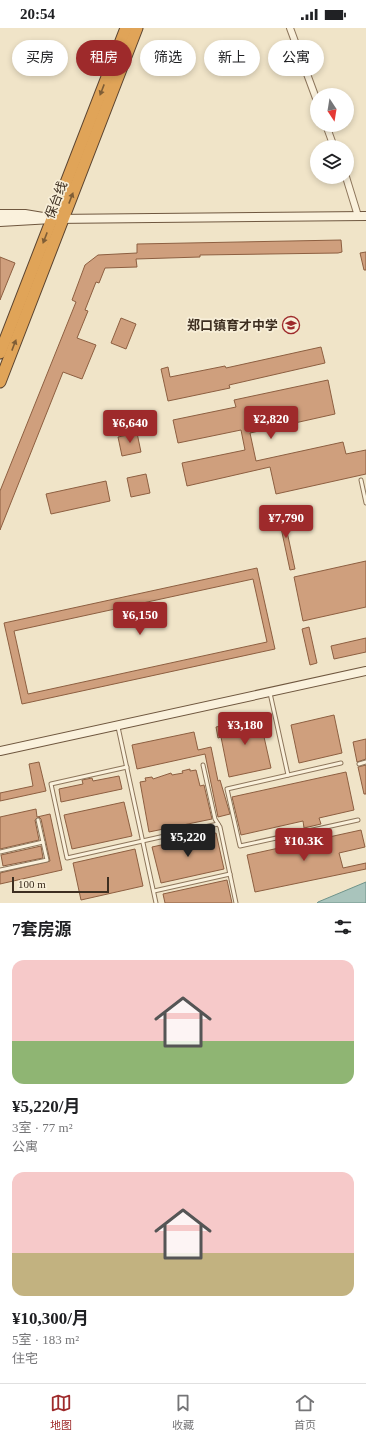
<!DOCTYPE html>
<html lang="zh">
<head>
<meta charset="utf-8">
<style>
  :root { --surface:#fff; --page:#f6f6f6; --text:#202124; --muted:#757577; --line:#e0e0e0; --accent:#9e2a2b }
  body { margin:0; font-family:"Times New Roman","Noto Sans SC",serif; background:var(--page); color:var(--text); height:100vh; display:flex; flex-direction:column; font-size:15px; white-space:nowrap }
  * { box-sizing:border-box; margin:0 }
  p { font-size:13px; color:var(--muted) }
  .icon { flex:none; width:22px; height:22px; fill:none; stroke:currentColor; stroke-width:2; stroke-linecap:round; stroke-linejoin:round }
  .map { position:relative; height:875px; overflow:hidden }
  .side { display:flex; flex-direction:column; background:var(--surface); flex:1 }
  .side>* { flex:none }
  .top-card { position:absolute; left:12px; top:12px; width:342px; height:36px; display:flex; gap:8px }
  .needle { width:26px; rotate:168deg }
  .controls { position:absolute; left:310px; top:60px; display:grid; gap:8px }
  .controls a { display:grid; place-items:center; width:44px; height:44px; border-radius:50%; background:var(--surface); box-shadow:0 2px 6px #0003; font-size:20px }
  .scale { position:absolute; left:12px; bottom:10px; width:97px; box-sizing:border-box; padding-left:4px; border:2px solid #3d2e20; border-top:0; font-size:11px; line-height:14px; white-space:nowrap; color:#3d2e20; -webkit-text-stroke:3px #f7eed8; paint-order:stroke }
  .price { position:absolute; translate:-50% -34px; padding:0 9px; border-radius:4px; background:var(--accent); color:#fff; font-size:13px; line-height:26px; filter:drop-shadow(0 1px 2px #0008) }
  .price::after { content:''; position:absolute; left:50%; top:24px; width:12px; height:9px; margin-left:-6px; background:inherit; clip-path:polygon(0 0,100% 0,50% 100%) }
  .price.current { background:#222; color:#fff }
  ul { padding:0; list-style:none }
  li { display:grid; align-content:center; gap:8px; height:212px; padding:0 12px }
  li span { display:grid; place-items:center; height:124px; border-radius:12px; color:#555 }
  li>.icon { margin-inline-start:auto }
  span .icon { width:72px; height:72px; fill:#fffc; stroke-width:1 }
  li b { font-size:17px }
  h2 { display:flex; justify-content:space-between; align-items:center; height:48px; padding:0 12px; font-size:17px }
  .chip { padding:0 14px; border-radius:18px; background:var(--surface); box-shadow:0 2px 6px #0003; font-size:14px; line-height:36px }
  .chip.current { background:var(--accent); color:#fff }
  .status { display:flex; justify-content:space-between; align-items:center; height:28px; padding:0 20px; background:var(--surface); direction:ltr }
  .status svg { height:11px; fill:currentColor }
  .tab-bar { display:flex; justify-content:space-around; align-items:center; height:56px; border-top:1px solid var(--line); background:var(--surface); font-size:11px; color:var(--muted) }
  .tab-bar a { display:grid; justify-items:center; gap:2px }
  .tab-bar .current { color:var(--accent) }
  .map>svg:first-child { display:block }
  .water { fill:#a9c4bc; stroke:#6f938a }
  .building { fill:#cf9f7d; stroke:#8d5f41; fill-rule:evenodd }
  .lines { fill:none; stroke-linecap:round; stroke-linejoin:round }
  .lane-casing { stroke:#8d765c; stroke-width:5 }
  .street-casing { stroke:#8d765c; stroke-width:8 }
  .secondary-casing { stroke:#6f573f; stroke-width:10 }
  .highway-casing { stroke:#5b4430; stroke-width:13 }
  .lane { stroke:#faf1dc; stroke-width:3 }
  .street { stroke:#faf1dc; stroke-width:6 }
  .secondary { stroke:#faf1dc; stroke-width:8 }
  .highway { stroke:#e0a458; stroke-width:11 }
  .oneway { fill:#7e5d36 }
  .labels { text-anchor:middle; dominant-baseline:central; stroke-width:3.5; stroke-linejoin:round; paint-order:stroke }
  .street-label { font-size:13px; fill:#3d2e20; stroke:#f7eed8 }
  .poi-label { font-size:13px; font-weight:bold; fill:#3d2e20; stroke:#f7eed8; text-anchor:end }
</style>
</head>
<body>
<div class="status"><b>20:54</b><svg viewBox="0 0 49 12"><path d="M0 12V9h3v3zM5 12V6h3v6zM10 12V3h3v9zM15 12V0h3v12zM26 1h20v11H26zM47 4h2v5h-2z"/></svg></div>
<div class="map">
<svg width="366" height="875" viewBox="0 0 366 875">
  <rect width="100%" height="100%" fill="#f0e4c8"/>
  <polygon class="water" points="366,854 366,875 317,875 318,874"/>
  <g class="building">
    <polygon points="341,212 342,224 338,225 200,227 200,229 136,231 137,239 105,240 99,255 96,254 85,282 88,283 77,310 96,317 82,351 63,344 0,502 0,463 76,274 72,272 85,237 98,227 137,225 137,216"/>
    <polygon points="366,224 366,242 364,242 360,225"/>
    <polygon points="0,229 15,235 0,272"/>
    <polygon points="121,290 136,296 126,321 111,315"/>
    <polygon points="321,319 325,335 229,357 230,360 168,373 161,341 168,339 170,349 225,338 226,340"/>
    <polygon points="328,352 335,386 250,405 256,433 343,414 346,426 366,422 366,446 276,466 270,439 187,458 182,435 245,422 241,402 178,415 173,392 236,379 234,372"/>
    <polygon points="137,405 141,424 122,428 118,409"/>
    <polygon points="146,446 150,465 131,469 127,450"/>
    <polygon points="106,453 110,473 51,486 46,466"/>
    <polygon points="282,480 295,541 290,542 277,481"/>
    <polygon points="366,533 366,579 303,593 294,549"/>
    <path d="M 257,540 L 275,621 L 22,676 L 4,595 ZM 253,551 L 267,614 L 28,666 L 14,603 Z"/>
    <polygon points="309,599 317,635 310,637 302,601"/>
    <polygon points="366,610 366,624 334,631 331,618"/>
    <polygon points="334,687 342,725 299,735 291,697"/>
    <polygon points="264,688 266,699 262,700 271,740 229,749 221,709 218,710 216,699"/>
    <polygon points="194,704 198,722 211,719 218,753 220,752 230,786 218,789 205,726 137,741 132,717"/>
    <polygon points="366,711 366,731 357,734 353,714"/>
    <polygon points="39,734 46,763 0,773 0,765 33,758 29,736"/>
    <polygon points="366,737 366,766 364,766 358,739"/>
    <polygon points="190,741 190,743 196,742 200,758 204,757 212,791 149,804 140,754 146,753 145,750 152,749 153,751 171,745 172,747 183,745 182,743"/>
    <polygon points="346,744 354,782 319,790 321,796 304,800 303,793 241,807 232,769"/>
    <polygon points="119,748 122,761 61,774 59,761 83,756 82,752 92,750 93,753"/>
    <polygon points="124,774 132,808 72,821 64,787"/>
    <polygon points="36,781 37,789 50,786 62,842 0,856 0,845 50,833 41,791 39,789 35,792 39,812 0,821 0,789"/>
    <polygon points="361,802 365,819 339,825 343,840 366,835 366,841 255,864 247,827"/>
    <polygon points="216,805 224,841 161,855 152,819"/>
    <polygon points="41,818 43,830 3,838 1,827"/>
    <polygon points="135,821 143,858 81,872 73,835"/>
    <polygon points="227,852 232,875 165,875 163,866"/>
  </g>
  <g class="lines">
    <g class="lane-casing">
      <g id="lane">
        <polyline points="361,452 366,475"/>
        <polyline points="270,665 288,747"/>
        <polyline points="118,699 156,875"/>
        <polyline points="341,735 227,761 240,818 358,792"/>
        <polyline points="359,736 366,734"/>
        <polyline points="203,737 215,791 220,799 236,875"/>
        <polyline points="127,739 51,756 67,830 218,796"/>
        <polyline points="0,824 43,814"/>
        <polyline points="0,842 47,832 38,792"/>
        <polyline points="154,863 230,846"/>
      </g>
    </g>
    <g class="street-casing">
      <g id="street">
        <polyline points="290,0 317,73"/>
        <polyline points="326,97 334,119"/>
        <polyline points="346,149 358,188"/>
      </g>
    </g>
    <g class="secondary-casing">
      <g id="secondary">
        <polyline points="0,186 25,186 43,189"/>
        <polyline points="0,194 52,191 366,188"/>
        <polyline points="0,723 366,643"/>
      </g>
    </g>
    <g class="highway-casing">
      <g id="highway">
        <polyline points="0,325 126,0"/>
        <polyline points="0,354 137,0"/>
      </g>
    </g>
    <use href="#lane" class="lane"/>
    <use href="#street" class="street"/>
    <use href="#secondary" class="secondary"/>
    <use href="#highway" class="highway"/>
  </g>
  <defs><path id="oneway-solid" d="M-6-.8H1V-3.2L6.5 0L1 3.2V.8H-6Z"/></defs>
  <g class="oneway">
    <use href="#oneway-solid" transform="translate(102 62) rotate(111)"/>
    <use href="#oneway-solid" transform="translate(71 170) rotate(-69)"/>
    <use href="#oneway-solid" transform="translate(45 210) rotate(111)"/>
    <use href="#oneway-solid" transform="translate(14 317) rotate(-69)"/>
  </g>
  <defs>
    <g id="school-ring" transform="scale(0.9)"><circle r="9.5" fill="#f7eed8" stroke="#9e2a2b" stroke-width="1.5"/><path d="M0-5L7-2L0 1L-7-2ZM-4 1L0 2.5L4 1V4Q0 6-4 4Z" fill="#9e2a2b"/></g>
  </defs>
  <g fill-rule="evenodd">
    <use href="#school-ring" x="291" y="297"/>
  </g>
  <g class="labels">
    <g class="street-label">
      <text transform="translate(56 172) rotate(-69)">保台线</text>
    </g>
    <g class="poi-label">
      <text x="278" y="297">郑口镇育才中学</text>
    </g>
  </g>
</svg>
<div class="controls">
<a><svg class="needle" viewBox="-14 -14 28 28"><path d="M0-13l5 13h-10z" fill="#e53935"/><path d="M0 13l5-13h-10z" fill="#757577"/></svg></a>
<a><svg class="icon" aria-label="layers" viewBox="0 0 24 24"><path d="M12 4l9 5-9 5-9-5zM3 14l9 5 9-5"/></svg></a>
</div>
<div class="scale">100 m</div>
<b class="price" style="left:271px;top:412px">¥2,820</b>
<b class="price" style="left:130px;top:416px">¥6,640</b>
<b class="price" style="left:286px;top:511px">¥7,790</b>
<b class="price" style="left:140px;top:608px">¥6,150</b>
<b class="price" style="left:245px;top:718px">¥3,180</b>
<b class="price current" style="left:188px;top:830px">¥5,220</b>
<b class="price" style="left:304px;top:834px">¥10.3K</b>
<div class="top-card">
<a class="chip">买房</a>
<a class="chip current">租房</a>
<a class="chip">筛选</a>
<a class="chip">新上</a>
<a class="chip">公寓</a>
</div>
</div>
<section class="side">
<h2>7套房源<svg class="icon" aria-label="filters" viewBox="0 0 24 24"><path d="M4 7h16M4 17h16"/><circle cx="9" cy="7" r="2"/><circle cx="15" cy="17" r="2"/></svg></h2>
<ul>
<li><span style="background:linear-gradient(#f6c9c9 65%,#8fb573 0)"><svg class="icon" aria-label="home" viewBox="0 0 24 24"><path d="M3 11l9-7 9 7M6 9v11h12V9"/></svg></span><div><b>¥5,220/月</b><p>3室 · 77 m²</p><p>公寓</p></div></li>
<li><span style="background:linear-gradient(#f6c9c9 65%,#c2b280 0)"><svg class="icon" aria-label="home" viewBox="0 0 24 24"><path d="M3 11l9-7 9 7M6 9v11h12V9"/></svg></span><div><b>¥10,300/月</b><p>5室 · 183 m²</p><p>住宅</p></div></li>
</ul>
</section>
<nav class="tab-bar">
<a class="current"><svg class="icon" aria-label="map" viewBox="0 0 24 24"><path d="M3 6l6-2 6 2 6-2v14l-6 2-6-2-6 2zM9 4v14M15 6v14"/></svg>地图</a>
<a><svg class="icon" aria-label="saved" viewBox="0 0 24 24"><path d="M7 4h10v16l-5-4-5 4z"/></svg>收藏</a>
<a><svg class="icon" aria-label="home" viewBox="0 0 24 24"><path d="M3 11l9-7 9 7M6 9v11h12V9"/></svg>首页</a>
</nav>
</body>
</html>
